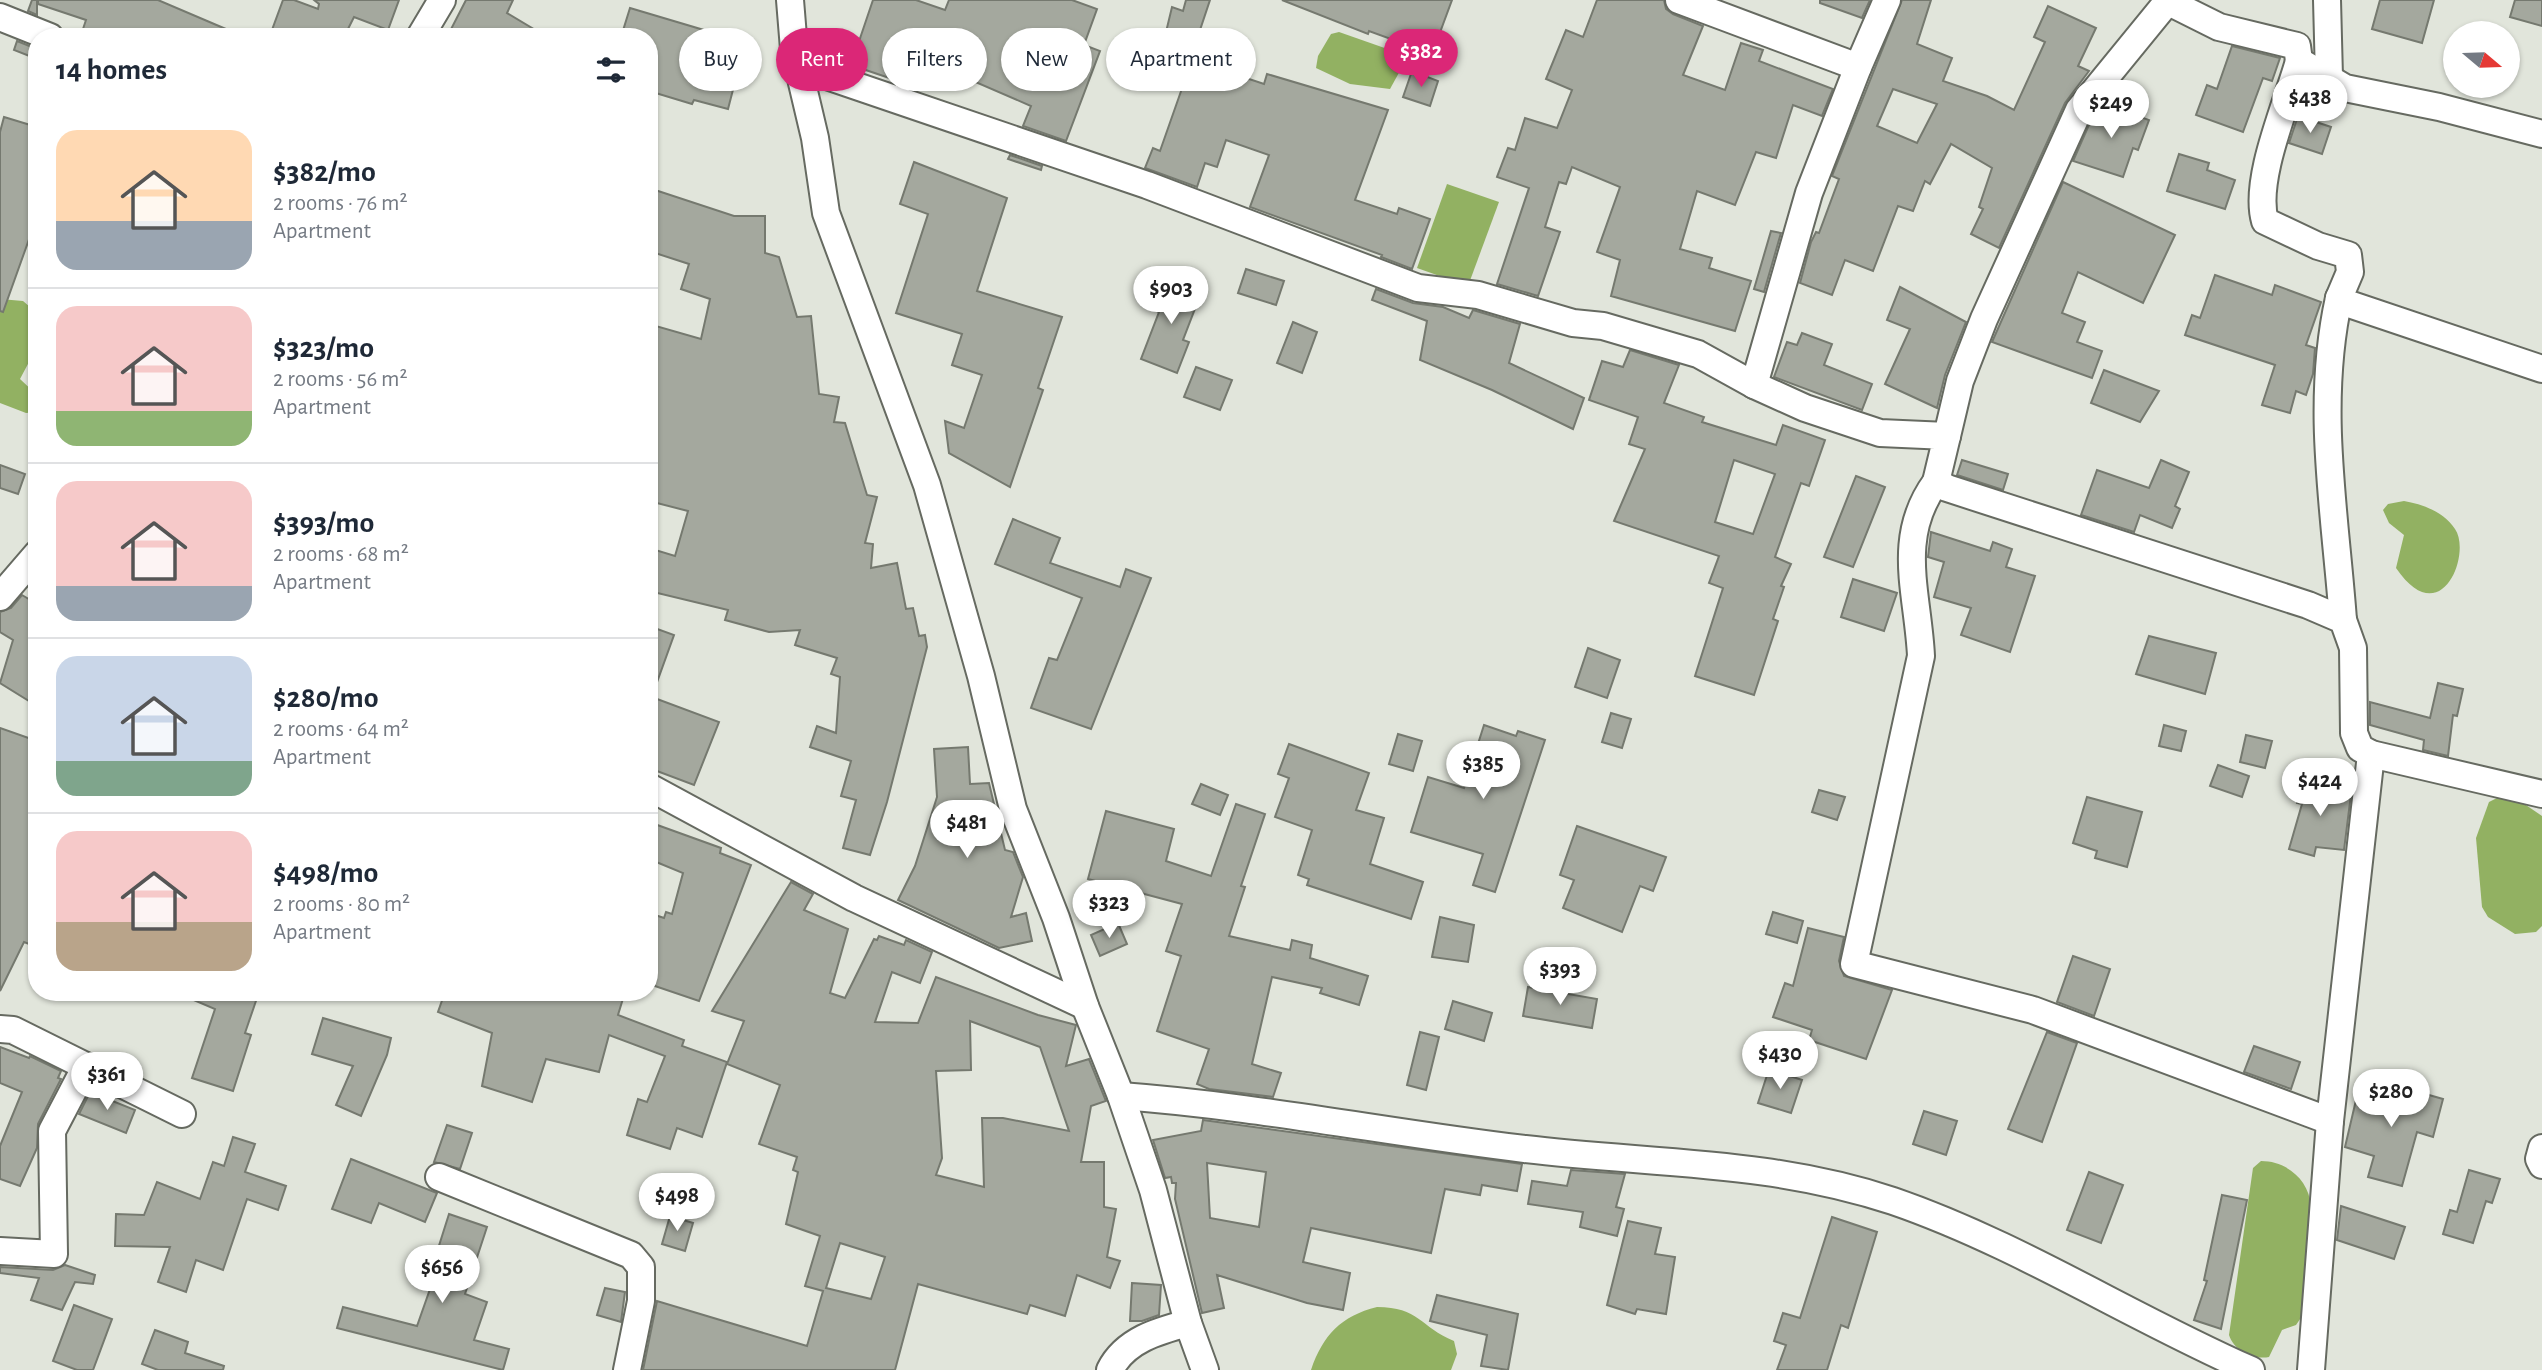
<!DOCTYPE html>
<html lang="en">
<head>
<meta charset="utf-8">
<style>
  :root { --surface:#fff; --page:#f6f6f7; --text:#1f2937; --muted:#747a83; --line:#e0e1e3; --accent:#db2777 }
  body { margin:0; font-family:"Alegreya Sans",sans-serif; background:var(--page); color:var(--text); height:100vh; display:flex; flex-direction:column; font-size:26px; white-space:nowrap }
  * { box-sizing:border-box; margin:0 }
  p { font-size:23px; color:var(--muted) }
  .icon { flex:none; width:38px; height:38px; fill:none; stroke:currentColor; stroke-width:2; stroke-linecap:round; stroke-linejoin:round }
  .map { position:relative; flex:1; overflow:hidden }
  .panel { position:absolute; left:28px; top:28px; width:630px; height:973px; display:flex; flex-direction:column; background:var(--surface); border-radius:28px; box-shadow:0 2px 5px #0004 }
  .panel>* { flex:none }
  .hud { position:absolute; left:679px; top:28px; width:665px; height:63px; display:flex; gap:14px }
  .needle { width:46px; rotate:109deg }
  .tools { position:absolute; left:2443px; top:21px; display:grid; gap:14px }
  .tools a { display:grid; place-items:center; width:77px; height:77px; border-radius:50%; background:var(--surface); box-shadow:0 2px 5px #0004; font-size:35px }
  .price { position:absolute; translate:-50% -60px; padding:0 16px; border-radius:24px; background:#fff; color:#222; font-size:23px; line-height:46px; filter:drop-shadow(0 2px 4px #0008) }
  .price::after { content:''; position:absolute; left:50%; top:42px; width:21px; height:16px; margin-left:-10px; background:inherit; clip-path:polygon(0 0,100% 0,50% 100%) }
  .price.on { background:var(--accent); color:#fff }
  ul { padding:0; list-style:none }
  li { display:flex; align-items:center; gap:21px; height:175px; padding:0 28px }
  li+li { border-top:2px solid var(--line) }
  li span { display:grid; place-items:center; flex:none; width:196px; height:140px; border-radius:21px; color:#555 }
  li>.icon { margin-inline-start:auto }
  span .icon { width:84px; height:84px; fill:#fffc; stroke-width:1 }
  li b { font-size:30px }
  h2 { display:flex; justify-content:space-between; align-items:center; height:84px; padding:0 28px; font-size:30px }
  .pill { padding:0 24px; border-radius:32px; background:var(--surface); box-shadow:0 2px 5px #0004; font-size:24px; line-height:63px }
  .pill.on { background:var(--accent); color:#fff }
  .map>svg:first-child { display:block }
  .water { fill:#92b162 }
  .building { fill:#a4a89e; stroke:#75796f; stroke-width:2; fill-rule:evenodd }
  .lines { fill:none; stroke-linecap:round; stroke-linejoin:round }
  .street-casing { stroke:#666a61; stroke-width:30 }
  .street { stroke:#fff; stroke-width:26 }
</style>
</head>
<body>
<div class="map">
<svg width="2542" height="1370" viewBox="0 0 2542 1370">
  <rect width="100%" height="100%" fill="#e1e5db"/>
  <g class="water">
    <polygon points="1339,32 1396,52 1402,58 1401,69 1390,89 1350,84 1316,68 1318,56 1331,34"/>
    <polygon points="1447,184 1499,202 1468,286 1417,268"/>
    <polygon points="0,299 23,301 37,313 37,362 29,362 20,379 37,395 37,412 26,413 0,403"/>
    <path d="M 2404,501 C 2422,504 2444,512 2455,529 C 2472,553 2441,634 2396,568 L 2404,535 L 2389,523 L 2383,510 L 2388,504 Z"/>
    <polygon points="2497,798 2520,801 2542,816 2542,926 2536,932 2515,934 2488,917 2482,907 2476,838 2489,802"/>
    <path d="M 2261,1161 C 2287,1161 2309,1180 2311,1206 C 2312,1219 2305,1226 2313,1238 L 2307,1309 L 2296,1325 L 2282,1330 L 2269,1357 C 2254,1360 2234,1351 2229,1335 L 2253,1168 Z"/>
    <path d="M 1377,1307 C 1419,1307 1420,1327 1454,1341 L 1457,1354 L 1451,1370 L 1311,1370 C 1323,1335 1341,1316 1377,1307 Z"/>
  </g>
  <g class="building">
    <polygon points="32,0 37,0 37,15 28,11"/>
    <polygon points="38,0 158,0 240,35 97,37 82,32 86,20 38,4"/>
    <polygon points="283,0 294,0 318,9 319,4 314,0 399,0 388,30 354,17 344,37 290,37 272,30"/>
    <polygon points="466,0 513,0 507,13 547,37 447,37"/>
    <polygon points="873,0 916,0 945,10 949,0 1072,0 1097,9 1084,45 1100,51 1066,141 1023,126 1031,106 911,54 901,82 851,65"/>
    <polygon points="1186,0 1210,0 1188,66 1160,57 1172,7 1183,11"/>
    <polygon points="1282,0 1452,0 1432,54 1369,31 1368,34"/>
    <polygon points="1597,0 1664,0 1666,9 1673,14 1703,26 1683,75 1725,90 1741,43 1763,50 1759,61 1833,89 1822,116 1793,105 1776,158 1756,152 1735,205 1697,191 1680,249 1712,258 1709,268 1751,281 1735,331 1611,296 1620,260 1597,252 1620,187 1572,167 1566,184 1559,182 1545,227 1560,232 1538,296 1497,284 1529,188 1497,177 1508,148 1515,150 1525,118 1557,128 1572,90 1546,79 1566,30 1583,37"/>
    <polygon points="1820,0 1870,0 1862,18 1820,3"/>
    <path d="M 1902,0 L 1931,0 L 1917,44 L 1952,58 L 1943,81 L 1987,96 L 2014,110 L 2045,42 L 2034,37 L 2048,6 L 2096,28 L 2078,66 L 2089,71 L 2065,103 L 1999,248 L 1971,234 L 1983,209 L 1979,207 L 1992,168 L 1951,144 L 1930,184 L 1925,181 L 1913,211 L 1898,206 L 1873,271 L 1845,260 L 1832,295 L 1800,283 L 1811,242 L 1816,232 L 1819,233 L 1839,179 L 1832,176 ZM 1893,89 L 1937,104 L 1917,143 L 1877,126 Z"/>
    <polygon points="2380,0 2434,0 2422,43 2372,29"/>
    <polygon points="2515,0 2542,0 2542,26 2510,17"/>
    <polygon points="630,8 714,33 702,73 735,82 728,109 694,100 692,104 649,91 649,37 621,37"/>
    <polygon points="17,41 37,49 37,59 14,50"/>
    <polygon points="2232,46 2280,58 2272,81 2263,78 2243,132 2196,115 2207,85 2217,89"/>
    <polygon points="1192,60 1264,84 1267,74 1388,110 1355,200 1397,214 1399,208 1430,219 1412,269 1381,257 1382,255 1250,207 1269,155 1226,140 1217,167 1205,163 1197,187 1145,168 1153,148 1160,151"/>
    <polygon points="1412,71 1438,81 1430,106 1403,97"/>
    <polygon points="2104,104 2149,120 2138,150 2133,148 2123,177 2073,161 2092,118"/>
    <polygon points="2298,116 2331,127 2322,154 2289,143"/>
    <polygon points="4,117 37,127 37,217 3,312 0,311 0,132"/>
    <polygon points="2179,154 2209,163 2207,170 2235,180 2225,209 2167,191"/>
    <polygon points="1010,155 1042,166 1041,170 1008,159"/>
    <polygon points="914,162 1007,198 977,291 1062,317 1038,388 1043,390 1010,487 949,453 945,421 964,428 982,375 952,365 962,334 896,313 928,214 900,204"/>
    <polygon points="2063,182 2175,235 2143,303 2078,272 2062,313 2085,322 2077,342 2102,351 2092,378 1992,342"/>
    <polygon points="649,188 734,216 765,216 765,253 779,257 797,317 811,316 819,394 839,397 834,422 845,423 867,495 877,497 865,543 873,544 871,568 897,563 906,609 913,608 919,636 925,635 927,647 887,802 870,855 843,848 856,800 841,796 851,761 810,747 817,726 836,733 840,677 831,674 837,658 795,645 800,630 769,632 725,620 728,610 649,591 649,548 675,556 688,511 649,501 649,324 701,339 710,299 681,289 689,264 649,251"/>
    <polygon points="1771,231 1781,233 1764,292 1754,289"/>
    <polygon points="1246,269 1284,281 1276,305 1238,293"/>
    <polygon points="2215,275 2272,295 2275,285 2321,302 2306,345 2315,348 2313,374 2306,395 2296,391 2290,413 2262,405 2275,365 2185,335 2192,315 2200,318"/>
    <polygon points="1165,279 1201,293 1183,340 1189,342 1177,373 1141,359 1159,312 1154,310"/>
    <polygon points="1900,287 1966,322 1945,375 1937,408 1885,384 1910,329 1887,320"/>
    <polygon points="1376,289 1413,303 1443,307 1469,318 1473,310 1520,324 1509,363 1584,398 1573,429 1492,390 1420,360 1427,321 1372,300"/>
    <polygon points="1293,322 1317,332 1302,373 1277,363"/>
    <polygon points="1802,333 1832,344 1824,365 1872,384 1862,410 1774,377 1787,342 1797,345"/>
    <path d="M 1630,350 L 1679,365 L 1664,403 L 1704,417 L 1702,422 L 1776,445 L 1783,425 L 1825,440 L 1809,486 L 1801,483 L 1775,557 L 1791,564 L 1781,586 L 1784,587 L 1773,619 L 1778,621 L 1754,695 L 1695,676 L 1723,588 L 1709,583 L 1719,556 L 1614,521 L 1645,449 L 1629,444 L 1638,417 L 1589,400 L 1602,361 L 1623,367 ZM 1734,460 L 1775,474 L 1753,534 L 1715,522 Z"/>
    <polygon points="1196,367 1232,380 1220,410 1184,397"/>
    <polygon points="2104,370 2159,391 2140,422 2091,403"/>
    <polygon points="1962,460 2008,474 2003,490 1957,475"/>
    <polygon points="2161,460 2189,472 2175,506 2180,509 2172,528 2140,515 2134,532 2081,515 2097,470 2149,488"/>
    <polygon points="0,465 25,474 18,494 0,488"/>
    <polygon points="1856,476 1885,487 1853,567 1824,557"/>
    <polygon points="1013,519 1060,538 1050,563 1120,587 1126,569 1151,578 1091,729 1031,708 1049,658 1057,660 1082,598 995,564"/>
    <polygon points="1931,532 1990,551 1993,542 2012,549 2006,567 2035,576 2010,652 1961,635 1971,608 1934,597 1944,562 1928,557"/>
    <polygon points="1853,579 1897,593 1884,631 1841,617"/>
    <polygon points="22,595 37,604 37,706 0,683 13,640 0,632 0,612 11,608"/>
    <polygon points="649,626 674,635 652,696 649,696"/>
    <polygon points="2149,636 2216,653 2205,694 2136,674"/>
    <polygon points="1588,648 1620,660 1607,698 1575,687"/>
    <polygon points="2438,683 2463,689 2457,716 2453,715 2448,756 2423,750 2424,740 2370,725 2370,702 2430,718"/>
    <polygon points="649,696 719,722 694,785 649,768"/>
    <polygon points="1611,713 1631,719 1622,748 1602,742"/>
    <polygon points="1484,725 1516,736 1518,731 1545,740 1495,892 1473,885 1483,854 1411,832 1428,777 1464,788"/>
    <polygon points="2164,725 2186,731 2181,751 2159,746"/>
    <polygon points="0,728 37,741 37,947 24,942 0,991"/>
    <polygon points="1398,734 1422,741 1413,771 1389,764"/>
    <polygon points="2246,735 2272,741 2265,768 2240,762"/>
    <polygon points="1289,744 1369,773 1356,810 1384,818 1370,864 1423,882 1411,919 1307,885 1309,879 1298,875 1312,830 1275,817 1289,778 1278,774"/>
    <polygon points="968,747 970,784 989,783 1005,850 1013,852 1023,877 1011,917 1026,913 1032,941 999,948 898,900 915,866 937,797 934,749"/>
    <polygon points="2218,765 2249,776 2242,797 2210,786"/>
    <polygon points="2303,776 2329,782 2326,792 2351,794 2344,850 2316,847 2314,856 2289,849 2302,804 2297,803"/>
    <polygon points="1201,784 1228,795 1220,815 1192,804"/>
    <polygon points="1819,790 1845,797 1837,820 1812,812"/>
    <polygon points="2087,797 2142,812 2127,867 2095,858 2097,851 2073,843"/>
    <polygon points="1236,804 1265,814 1241,886 1245,887 1229,936 1290,950 1292,940 1312,945 1310,958 1368,976 1359,1005 1320,993 1322,988 1272,977 1252,1064 1281,1073 1273,1097 1209,1089 1197,1084 1209,1049 1157,1031 1181,956 1166,951 1182,904 1088,879 1106,811 1174,829 1166,861 1211,876"/>
    <polygon points="649,822 721,848 720,853 751,865 699,1001 649,984 649,913 664,918 666,912 672,914 683,873 649,859"/>
    <polygon points="1577,826 1666,857 1653,891 1640,886 1622,932 1563,908 1574,880 1560,875"/>
    <path d="M 791,882 L 813,894 L 804,910 L 848,929 L 830,993 L 845,998 L 874,939 L 877,940 L 879,936 L 904,945 L 906,940 L 932,952 L 920,983 L 892,972 L 875,1022 L 918,1023 L 936,977 L 1038,1015 L 1076,1025 L 1066,1066 L 1089,1059 L 1106,1101 L 1091,1106 L 1081,1162 L 1104,1162 L 1104,1207 L 1116,1209 L 1107,1257 L 1120,1261 L 1110,1288 L 1077,1275 L 1065,1316 L 1030,1305 L 1027,1314 L 918,1284 L 895,1370 L 643,1370 L 657,1301 L 807,1346 L 823,1291 L 805,1286 L 820,1236 L 786,1224 L 798,1172 L 793,1170 L 797,1157 L 759,1144 L 780,1085 L 727,1064 L 744,1021 L 712,1011 ZM 970,1021 L 1040,1047 L 1069,1131 L 1003,1118 L 982,1118 L 984,1187 L 936,1175 L 942,1158 L 936,1071 L 971,1070 ZM 840,1243 L 885,1257 L 871,1299 L 826,1288 Z"/>
    <polygon points="1773,912 1803,921 1797,943 1766,934"/>
    <polygon points="1440,917 1474,925 1468,962 1432,957"/>
    <polygon points="1118,923 1127,944 1100,956 1091,935"/>
    <polygon points="1808,928 1844,937 1839,961 1844,976 1892,990 1866,1059 1809,1040 1812,1030 1773,1017 1785,983 1793,986"/>
    <polygon points="2073,956 2110,969 2094,1016 2057,1002"/>
    <polygon points="1528,987 1597,999 1592,1028 1523,1016"/>
    <polygon points="175,992 259,992 245,1033 251,1035 233,1091 192,1078 215,1009"/>
    <polygon points="445,992 625,992 618,1015 684,1040 682,1046 727,1062 702,1137 677,1128 670,1149 627,1135 638,1099 647,1102 665,1056 609,1035 599,1072 546,1059 532,1102 482,1086 492,1033 438,1012"/>
    <polygon points="1453,1001 1492,1013 1484,1041 1445,1029"/>
    <polygon points="323,1018 391,1038 387,1055 361,1116 336,1105 353,1066 312,1054"/>
    <polygon points="1420,1032 1439,1037 1426,1090 1407,1085"/>
    <polygon points="2047,1032 2077,1043 2042,1142 2008,1129"/>
    <polygon points="2254,1046 2300,1062 2291,1089 2244,1072"/>
    <polygon points="0,1047 29,1058 30,1056 61,1071 58,1078 61,1079 38,1124 37,1148 20,1186 0,1179 0,1146 22,1092 0,1083"/>
    <polygon points="1769,1069 1802,1080 1791,1113 1758,1103"/>
    <polygon points="2360,1083 2406,1098 2408,1089 2443,1099 2433,1137 2417,1132 2402,1186 2368,1177 2374,1156 2345,1147"/>
    <polygon points="90,1092 135,1110 126,1133 79,1114"/>
    <polygon points="1924,1111 1957,1121 1946,1155 1913,1144"/>
    <path d="M 1203,1120 L 1522,1164 L 1517,1191 L 1482,1185 L 1480,1195 L 1445,1189 L 1431,1253 L 1311,1228 L 1303,1262 L 1350,1273 L 1343,1310 L 1307,1303 L 1217,1275 L 1224,1308 L 1202,1313 L 1175,1199 L 1176,1183 L 1172,1183 L 1171,1177 L 1165,1178 L 1153,1140 L 1201,1131 ZM 1207,1163 L 1266,1172 L 1259,1227 L 1210,1218 Z"/>
    <polygon points="447,1125 472,1133 460,1169 434,1162"/>
    <polygon points="233,1137 255,1144 245,1172 286,1186 278,1210 247,1199 223,1270 196,1260 186,1292 158,1282 170,1247 115,1246 116,1214 144,1215 157,1182 200,1199 213,1162 224,1166"/>
    <polygon points="351,1159 437,1193 425,1222 379,1203 371,1223 332,1209"/>
    <polygon points="1571,1170 1625,1174 1616,1207 1624,1209 1617,1236 1580,1227 1583,1212 1528,1204 1532,1181 1567,1186"/>
    <polygon points="2469,1170 2500,1179 2492,1203 2486,1201 2473,1243 2443,1234 2450,1210 2457,1212"/>
    <polygon points="2089,1172 2123,1185 2101,1243 2067,1230"/>
    <polygon points="2222,1195 2247,1200 2221,1329 2194,1320 2207,1281 2204,1280"/>
    <polygon points="2341,1206 2405,1227 2394,1259 2337,1240"/>
    <polygon points="449,1214 487,1227 465,1294 487,1302 474,1340 509,1349 503,1370 337,1328 343,1307 417,1326 436,1272 431,1271"/>
    <polygon points="670,1216 693,1223 685,1251 662,1244"/>
    <polygon points="1832,1217 1877,1232 1848,1328 1841,1325 1827,1370 1777,1370 1786,1345 1774,1341 1783,1313 1800,1318"/>
    <polygon points="1628,1221 1661,1228 1655,1254 1675,1257 1666,1314 1637,1309 1635,1314 1607,1305"/>
    <polygon points="65,1265 95,1275 93,1284 75,1282 62,1310 31,1300 39,1278 0,1273 0,1267 53,1270"/>
    <polygon points="1132,1283 1161,1285 1159,1315 1142,1321 1130,1321"/>
    <polygon points="605,1288 625,1292 621,1322 597,1315"/>
    <polygon points="1437,1295 1518,1314 1508,1370 1481,1366 1487,1335 1430,1321"/>
    <polygon points="74,1305 112,1319 93,1370 77,1370 53,1361"/>
    <polygon points="155,1330 188,1342 185,1353 224,1366 223,1370 158,1370 142,1364"/>
  </g>
  <g class="lines">
    <g class="street-casing">
      <g id="street">
        <polyline points="790,0 794,49 815,138 826,213 927,485 981,676 1013,809 1056,918 1085,1006 1121,1096 1153,1190 1188,1323 1205,1370"/>
        <polyline points="1679,0 1858,67 1809,193 1754,385"/>
        <polyline points="2165,0 2219,27 2297,46 2299,61 2345,88 2439,107 2542,134"/>
        <polyline points="2327,0 2329,77"/>
        <polyline points="0,17 50,37"/>
        <polyline points="420,37 442,0"/>
        <polyline points="794,49 821,74 1147,185 1418,288 1478,295 1573,323 1603,326 1698,354 1754,385 1805,408 1880,433 1947,436 1936,482 1947,488 2308,605 2343,620 2353,648 2354,733 2360,748 2371,754 2542,794"/>
        <path d="M 2299,61 C 2287,104 2253,180 2265,221 L 2318,246 L 2348,255 L 2350,272 L 2339,298 L 2343,302 L 2542,369"/>
        <polyline points="1858,67 1887,0"/>
        <path d="M 2339,298 C 2315,406 2335,511 2343,620"/>
        <polyline points="1947,436 1960,381 1984,319 2079,110 2168,1"/>
        <path d="M 1936,482 C 1895,538 1918,593 1921,656 L 1854,964 L 2033,1010 L 2330,1121"/>
        <polyline points="0,597 37,554"/>
        <polyline points="649,787 854,898 1085,1006"/>
        <polyline points="0,1029 13,1030 182,1114"/>
        <path d="M 1121,1096 C 1257,1106 1390,1133 1525,1149 C 1650,1164 1770,1160 1893,1201 C 2018,1244 2130,1317 2251,1370"/>
        <polyline points="2542,1148 2539,1159 2542,1165"/>
        <polyline points="439,1177 631,1255 641,1267 641,1301 627,1370"/>
        <polyline points="0,1251 54,1254 52,1131 86,1066"/>
        <path d="M 1110,1370 C 1125,1340 1158,1331 1188,1323"/>
        <polyline points="2311,1370 2330,1121 2371,754"/>
      </g>
    </g>
    <use href="#street" class="street"/>
  </g>
</svg>
<div class="tools">
<a><svg class="needle" viewBox="-14 -14 28 28"><path d="M0-13l5 13h-10z" fill="#e53935"/><path d="M0 13l5-13h-10z" fill="#747a83"/></svg></a>
</div>
<b class="price on" style="left:1421px;top:89px">$382</b>
<b class="price" style="left:2310px;top:135px">$438</b>
<b class="price" style="left:2111px;top:140px">$249</b>
<b class="price" style="left:1171px;top:326px">$903</b>
<b class="price" style="left:1483px;top:801px">$385</b>
<b class="price" style="left:2320px;top:818px">$424</b>
<b class="price" style="left:967px;top:860px">$481</b>
<b class="price" style="left:1109px;top:940px">$323</b>
<b class="price" style="left:1560px;top:1007px">$393</b>
<b class="price" style="left:1780px;top:1091px">$430</b>
<b class="price" style="left:107px;top:1112px">$361</b>
<b class="price" style="left:2391px;top:1129px">$280</b>
<b class="price" style="left:677px;top:1233px">$498</b>
<b class="price" style="left:442px;top:1305px">$656</b>
<div class="hud">
<a class="pill">Buy</a>
<a class="pill on">Rent</a>
<a class="pill">Filters</a>
<a class="pill">New</a>
<a class="pill">Apartment</a>
</div>
<section class="panel">
<h2>14 homes<svg class="icon" aria-label="filters" viewBox="0 0 24 24"><path d="M4 7h16M4 17h16"/><circle cx="9" cy="7" r="2"/><circle cx="15" cy="17" r="2"/></svg></h2>
<ul>
<li><span style="background:linear-gradient(#ffd9b3 65%,#9aa5b1 0)"><svg class="icon" aria-label="home" viewBox="0 0 24 24"><path d="M3 11l9-7 9 7M6 9v11h12V9"/></svg></span><div><b>$382/mo</b><p>2 rooms · 76 m²</p><p>Apartment</p></div></li>
<li><span style="background:linear-gradient(#f6c9c9 75%,#8fb573 0)"><svg class="icon" aria-label="home" viewBox="0 0 24 24"><path d="M3 11l9-7 9 7M6 9v11h12V9"/></svg></span><div><b>$323/mo</b><p>2 rooms · 56 m²</p><p>Apartment</p></div></li>
<li><span style="background:linear-gradient(#f6c9c9 75%,#9aa5b1 0)"><svg class="icon" aria-label="home" viewBox="0 0 24 24"><path d="M3 11l9-7 9 7M6 9v11h12V9"/></svg></span><div><b>$393/mo</b><p>2 rooms · 68 m²</p><p>Apartment</p></div></li>
<li><span style="background:linear-gradient(#c9d6e8 75%,#7fa58c 0)"><svg class="icon" aria-label="home" viewBox="0 0 24 24"><path d="M3 11l9-7 9 7M6 9v11h12V9"/></svg></span><div><b>$280/mo</b><p>2 rooms · 64 m²</p><p>Apartment</p></div></li>
<li><span style="background:linear-gradient(#f6c9c9 65%,#b9a48a 0)"><svg class="icon" aria-label="home" viewBox="0 0 24 24"><path d="M3 11l9-7 9 7M6 9v11h12V9"/></svg></span><div><b>$498/mo</b><p>2 rooms · 80 m²</p><p>Apartment</p></div></li>
</ul>
</section>
</div>
</body>
</html>
